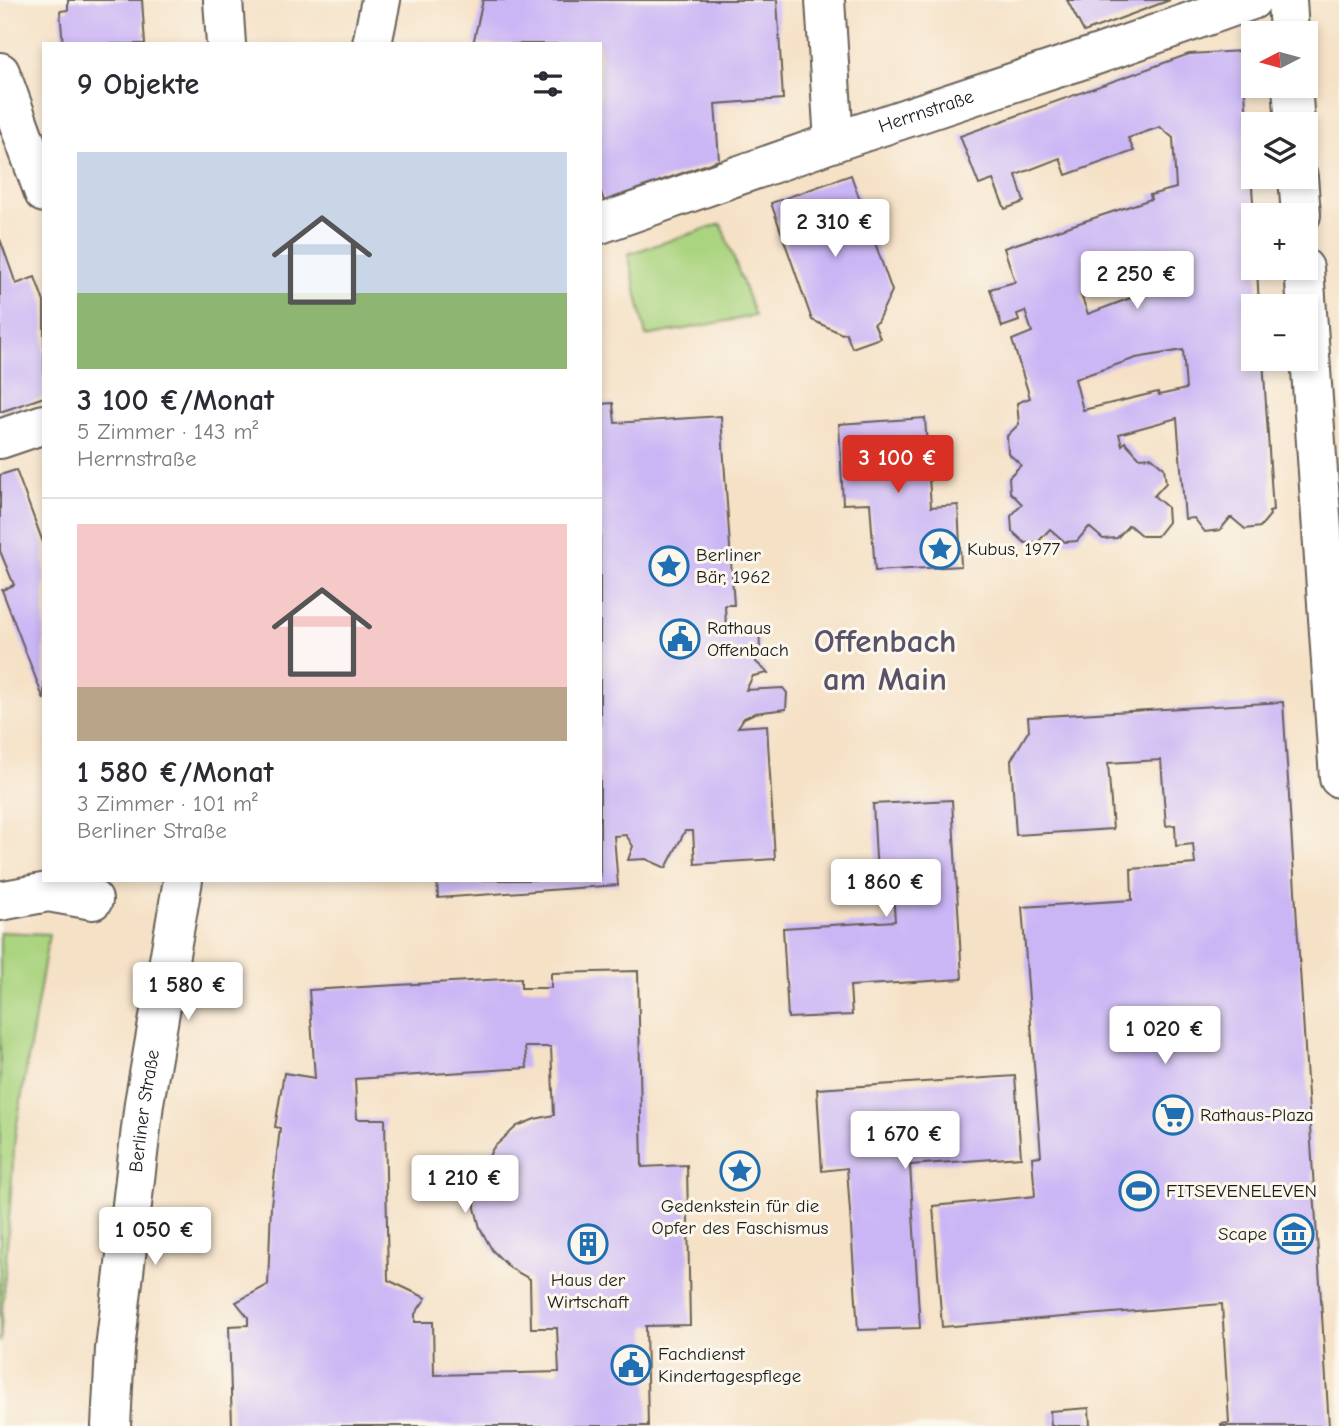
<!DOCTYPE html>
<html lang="de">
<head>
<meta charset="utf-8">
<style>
  :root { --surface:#fff; --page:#f7f7f7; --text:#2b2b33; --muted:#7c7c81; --line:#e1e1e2; --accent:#d93025 }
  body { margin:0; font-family:"Comic Neue",sans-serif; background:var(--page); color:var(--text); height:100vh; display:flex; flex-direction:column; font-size:26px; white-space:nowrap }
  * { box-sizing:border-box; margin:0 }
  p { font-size:23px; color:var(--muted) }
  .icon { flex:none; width:38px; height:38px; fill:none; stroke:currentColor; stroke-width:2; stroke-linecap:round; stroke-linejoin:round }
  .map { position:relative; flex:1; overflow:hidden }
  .drawer { position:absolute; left:42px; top:42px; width:560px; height:840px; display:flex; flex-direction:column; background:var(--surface); border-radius:0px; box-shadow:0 4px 10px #0003 }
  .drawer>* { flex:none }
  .needle { width:46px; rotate:264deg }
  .buttons { position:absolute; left:1241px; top:21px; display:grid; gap:14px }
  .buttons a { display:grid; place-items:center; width:77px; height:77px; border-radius:0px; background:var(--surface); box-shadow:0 4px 10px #0003; font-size:35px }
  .price { position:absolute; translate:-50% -60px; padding:0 16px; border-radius:7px; background:#fff; color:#222; font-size:23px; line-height:46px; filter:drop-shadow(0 2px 4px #0008) }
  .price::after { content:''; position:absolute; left:50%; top:42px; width:21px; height:16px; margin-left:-10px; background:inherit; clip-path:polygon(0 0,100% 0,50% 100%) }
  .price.on { background:var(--accent); color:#fff }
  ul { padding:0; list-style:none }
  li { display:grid; align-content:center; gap:14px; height:371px; padding:0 35px }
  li+li { border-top:2px solid var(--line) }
  li span { display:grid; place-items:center; height:217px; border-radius:0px; color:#555 }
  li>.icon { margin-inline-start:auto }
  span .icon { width:126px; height:126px; fill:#fffc; stroke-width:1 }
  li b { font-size:30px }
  h2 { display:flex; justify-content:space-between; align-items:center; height:84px; padding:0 35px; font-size:30px }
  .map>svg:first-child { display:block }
  .green { fill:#abd480; stroke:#64784e; stroke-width:2 }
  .building { fill:#cab5f5; fill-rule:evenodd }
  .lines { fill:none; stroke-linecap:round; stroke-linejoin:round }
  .minor-casing { stroke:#686158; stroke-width:42 }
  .major-casing { stroke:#686158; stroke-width:42 }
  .minor { stroke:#fff; stroke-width:38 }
  .major { stroke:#fff; stroke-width:38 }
  .labels { text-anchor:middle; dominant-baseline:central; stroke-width:6; stroke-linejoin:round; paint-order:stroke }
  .street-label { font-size:19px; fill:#1c1c1c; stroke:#fbf7ec }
  .poi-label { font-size:19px; fill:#1c1c1c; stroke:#fbf7ec; text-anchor:start }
  .town-label { font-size:33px; font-weight:bold; fill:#595268; stroke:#fbf7ec }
</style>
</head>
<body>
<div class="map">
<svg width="1339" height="1426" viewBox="0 0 1339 1426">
  <rect width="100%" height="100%" fill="#fbf7ec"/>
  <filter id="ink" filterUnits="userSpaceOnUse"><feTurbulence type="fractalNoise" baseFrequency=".0143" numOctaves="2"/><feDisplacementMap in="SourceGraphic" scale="14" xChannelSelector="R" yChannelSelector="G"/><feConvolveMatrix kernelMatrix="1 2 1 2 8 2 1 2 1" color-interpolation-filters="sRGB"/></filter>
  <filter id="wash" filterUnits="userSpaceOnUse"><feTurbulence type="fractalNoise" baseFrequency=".00686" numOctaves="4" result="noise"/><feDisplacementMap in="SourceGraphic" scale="28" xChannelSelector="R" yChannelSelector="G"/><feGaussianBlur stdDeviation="1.57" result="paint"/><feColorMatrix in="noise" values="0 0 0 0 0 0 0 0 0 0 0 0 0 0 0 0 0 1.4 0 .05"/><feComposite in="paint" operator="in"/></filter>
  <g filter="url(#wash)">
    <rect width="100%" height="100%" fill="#f5e1c6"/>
    <g class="green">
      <polygon points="721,224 755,316 646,336 628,254"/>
      <polygon points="0,932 49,934 15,1136 0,1343"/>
    </g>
    <g id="blocks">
      <g class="building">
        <polygon points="68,0 142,0 145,44 63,44 60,11 68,10"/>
        <polygon points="483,0 777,0 783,99 715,104 719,160 604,201 600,189 600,44 473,44"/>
        <polygon points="1067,0 1170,0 1084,32"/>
        <path d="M 1242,51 L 1254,215 L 1253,268 L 1257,268 L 1259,306 L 1253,306 L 1253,359 L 1263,359 L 1273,511 L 1269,512 L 1270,515 L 1260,527 L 1245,529 L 1232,518 L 1230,518 L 1220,530 L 1205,532 L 1194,518 L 1185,519 L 1177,418 L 1119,434 L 1122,445 L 1125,442 L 1140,458 L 1151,457 L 1164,468 L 1166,483 L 1154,496 L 1167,507 L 1168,522 L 1157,536 L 1142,536 L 1129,525 L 1117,538 L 1103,539 L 1089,527 L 1077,541 L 1065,542 L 1050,529 L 1038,542 L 1025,543 L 1012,531 L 1011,516 L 1022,504 L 1010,492 L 1009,477 L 1021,465 L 1008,453 L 1007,436 L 1019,424 L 1017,403 L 1030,398 L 1012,340 L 1032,332 L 1025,311 L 1017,314 L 1019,321 L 1002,327 L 990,289 L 1015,282 L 1004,248 L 1151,199 L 1150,195 L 1176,188 L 1173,138 L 1160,127 L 1128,138 L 1134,151 L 1066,175 L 1060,158 L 1016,175 L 1024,202 L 1005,209 L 993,180 L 979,185 L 960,136 L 1189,54 ZM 1188,256 L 1189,276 L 1088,314 L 1081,295 ZM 1183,350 L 1186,389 L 1159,395 L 1158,392 L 1083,410 L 1075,379 L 1136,358 Z"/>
        <polygon points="851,175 892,291 877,322 874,323 880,338 852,348 846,333 842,334 812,320 771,203"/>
        <polygon points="0,239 16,284 35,277 44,302 44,397 0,412"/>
        <polygon points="613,403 615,423 721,416 734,605 725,605 726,628 759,626 760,650 755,651 756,662 768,673 753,676 746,690 783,688 787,693 786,709 755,713 744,718 738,727 767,725 775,859 695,864 693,831 685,831 666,868 646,859 628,860 633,846 626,835 614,836 618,885 438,898 437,880 600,880 600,404"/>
        <polygon points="925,418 931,507 958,505 961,566 875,571 870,503 843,504 839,424"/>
        <polygon points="16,470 44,545 44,700 2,590 14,585 0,551 0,475"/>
        <polygon points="1283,702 1329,1426 1221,1426 1221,1424 1229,1423 1222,1304 942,1327 933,1206 1035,1196 1032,1157 1041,1156 1022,907 1132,900 1131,869 1195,864 1193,844 1176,846 1175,825 1166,826 1161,760 1108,763 1113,829 1016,835 1011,760 1029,730 1028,717"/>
        <polygon points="952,800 962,979 850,986 852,1015 788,1018 783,928 895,921 893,892 878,893 873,804"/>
        <path d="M 638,971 L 642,1167 L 687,1165 L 690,1325 L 646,1326 L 648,1426 L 232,1426 L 229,1326 L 248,1325 L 248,1317 L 236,1302 L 268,1285 L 271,1205 L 280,1128 L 275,1127 L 284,1073 L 315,1078 L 309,990 L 521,978 L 521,988 L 551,988 L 551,973 ZM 525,1047 L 551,1047 L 554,1115 L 535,1119 L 517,1126 L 493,1148 L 477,1181 L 475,1208 L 480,1228 L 492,1250 L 510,1268 L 530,1279 L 531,1328 L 557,1328 L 559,1372 L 434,1375 L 433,1322 L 415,1322 L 415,1314 L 426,1298 L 388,1280 L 385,1119 L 357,1119 L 355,1079 L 527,1068 Z"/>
        <polygon points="1015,1076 1021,1157 910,1165 920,1328 858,1330 847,1168 822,1171 817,1089"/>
        <polygon points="1089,1408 1090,1426 1051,1426 1050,1411"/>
      </g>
    </g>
  </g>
  <g filter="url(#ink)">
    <use href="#blocks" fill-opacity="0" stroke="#686158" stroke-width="2"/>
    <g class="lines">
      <g class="minor-casing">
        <g id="minor">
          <polyline points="223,0 226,44"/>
          <polyline points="825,0 834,142"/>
          <polyline points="1287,0 1289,33"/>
          <polyline points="0,72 44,193"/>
          <polyline points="1292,86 1295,124"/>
          <polyline points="1298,177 1301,215"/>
          <path id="s1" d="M 600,224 L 834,142 L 1096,55 L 1252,0"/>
          <polyline points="1304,268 1339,778"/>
          <polyline points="0,439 44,424"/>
          <polyline points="0,901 48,892 93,900"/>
        </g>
      </g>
      <g class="major-casing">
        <g id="major">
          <polyline points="372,44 381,0"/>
          <path id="s2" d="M 111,1426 L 115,1349 L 144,1103 L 183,880"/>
        </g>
      </g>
      <use href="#minor" class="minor"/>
      <use href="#major" class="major"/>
    </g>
  </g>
  <defs>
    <g id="sight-ring" transform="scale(2.0125)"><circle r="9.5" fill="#fbf7ec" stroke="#1f6fb2" stroke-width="1.5"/><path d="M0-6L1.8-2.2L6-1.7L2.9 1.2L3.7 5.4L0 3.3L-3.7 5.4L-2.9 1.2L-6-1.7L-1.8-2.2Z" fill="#1f6fb2"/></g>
    <g id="civic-ring" transform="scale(2.0125)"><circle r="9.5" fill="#fbf7ec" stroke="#1f6fb2" stroke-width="1.5"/><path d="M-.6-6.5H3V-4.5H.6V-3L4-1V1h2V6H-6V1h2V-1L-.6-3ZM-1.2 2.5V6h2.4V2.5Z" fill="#1f6fb2"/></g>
    <g id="supermarket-ring" transform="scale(2.0125)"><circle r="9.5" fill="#fbf7ec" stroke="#1f6fb2" stroke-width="1.5"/><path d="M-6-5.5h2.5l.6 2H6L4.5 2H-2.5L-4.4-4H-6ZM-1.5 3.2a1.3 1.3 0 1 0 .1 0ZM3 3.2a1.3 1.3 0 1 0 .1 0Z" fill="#1f6fb2"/></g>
    <g id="stadium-ring" transform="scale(2.0125)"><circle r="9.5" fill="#fbf7ec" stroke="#1f6fb2" stroke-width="1.5"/><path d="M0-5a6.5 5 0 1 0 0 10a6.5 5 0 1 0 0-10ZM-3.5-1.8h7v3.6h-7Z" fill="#1f6fb2"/></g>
    <g id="museum-ring" transform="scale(2.0125)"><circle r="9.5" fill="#fbf7ec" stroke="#1f6fb2" stroke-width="1.5"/><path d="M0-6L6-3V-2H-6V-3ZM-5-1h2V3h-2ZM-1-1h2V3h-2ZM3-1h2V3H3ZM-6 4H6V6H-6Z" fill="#1f6fb2"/></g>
    <g id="building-ring" transform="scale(2.0125)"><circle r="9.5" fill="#fbf7ec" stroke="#1f6fb2" stroke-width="1.5"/><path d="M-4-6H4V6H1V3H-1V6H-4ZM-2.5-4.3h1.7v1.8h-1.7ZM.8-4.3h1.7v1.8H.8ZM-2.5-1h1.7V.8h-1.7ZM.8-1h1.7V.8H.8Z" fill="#1f6fb2"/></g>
  </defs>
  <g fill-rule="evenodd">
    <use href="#sight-ring" x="940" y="549"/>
    <use href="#sight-ring" x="669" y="566"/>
    <use href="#civic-ring" x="680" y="639"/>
    <use href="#supermarket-ring" x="1173" y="1115"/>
    <use href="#sight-ring" x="740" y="1171"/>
    <use href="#stadium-ring" x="1139" y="1191"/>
    <use href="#museum-ring" x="1294" y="1234"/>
    <use href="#building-ring" x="588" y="1244"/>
    <use href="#civic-ring" x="631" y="1365"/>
  </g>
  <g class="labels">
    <g class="street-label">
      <text stroke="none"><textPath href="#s1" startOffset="345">Herrnstraße</textPath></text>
      <text stroke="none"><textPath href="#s2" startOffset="317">Berliner Straße</textPath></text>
    </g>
    <g class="poi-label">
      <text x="967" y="549">Kubus, 1977</text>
      <text x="696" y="555">Berliner<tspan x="696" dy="22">Bär, 1962</tspan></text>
      <text x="707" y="628">Rathaus<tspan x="707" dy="22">Offenbach</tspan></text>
      <text x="1200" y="1115">Rathaus-Plaza</text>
      <text x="1166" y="1191">FITSEVENELEVEN</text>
      <text x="740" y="1206" text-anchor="middle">Gedenkstein für die<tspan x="740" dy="22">Opfer des Faschismus</tspan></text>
      <text x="1267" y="1234" text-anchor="end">Scape</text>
      <text x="588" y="1280" text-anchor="middle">Haus der<tspan x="588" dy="22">Wirtschaft</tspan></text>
      <text x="658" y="1354">Fachdienst<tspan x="658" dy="22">Kindertagespflege</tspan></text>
    </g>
    <g class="town-label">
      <text x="885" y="641">Offenbach<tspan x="885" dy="38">am Main</tspan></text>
    </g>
  </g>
</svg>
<div class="buttons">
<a><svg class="needle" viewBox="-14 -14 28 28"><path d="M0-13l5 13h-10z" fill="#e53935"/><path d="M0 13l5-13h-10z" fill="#7c7c81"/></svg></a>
<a><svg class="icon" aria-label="layers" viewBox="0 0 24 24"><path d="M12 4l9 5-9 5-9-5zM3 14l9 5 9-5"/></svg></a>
<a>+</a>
<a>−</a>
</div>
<b class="price" style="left:835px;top:259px">2 310 €</b>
<b class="price" style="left:1137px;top:311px">2 250 €</b>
<b class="price on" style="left:898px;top:495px">3 100 €</b>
<b class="price" style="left:886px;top:919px">1 860 €</b>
<b class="price" style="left:188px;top:1022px">1 580 €</b>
<b class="price" style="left:1165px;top:1066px">1 020 €</b>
<b class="price" style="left:905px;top:1171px">1 670 €</b>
<b class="price" style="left:465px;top:1215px">1 210 €</b>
<b class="price" style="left:155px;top:1267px">1 050 €</b>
<section class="drawer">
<h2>9 Objekte<svg class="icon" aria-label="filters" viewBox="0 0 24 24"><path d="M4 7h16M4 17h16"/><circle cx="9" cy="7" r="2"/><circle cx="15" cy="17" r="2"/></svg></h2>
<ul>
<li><span style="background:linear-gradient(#c9d6e8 65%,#8fb573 0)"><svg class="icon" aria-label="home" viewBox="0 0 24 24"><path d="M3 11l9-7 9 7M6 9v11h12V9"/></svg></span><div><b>3 100 €/Monat</b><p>5 Zimmer · 143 m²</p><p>Herrnstraße</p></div></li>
<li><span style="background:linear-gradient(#f6c9c9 75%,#b9a48a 0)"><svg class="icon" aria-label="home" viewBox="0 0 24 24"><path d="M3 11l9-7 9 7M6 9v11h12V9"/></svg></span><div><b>1 580 €/Monat</b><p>3 Zimmer · 101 m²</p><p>Berliner Straße</p></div></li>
</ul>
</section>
</div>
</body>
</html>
